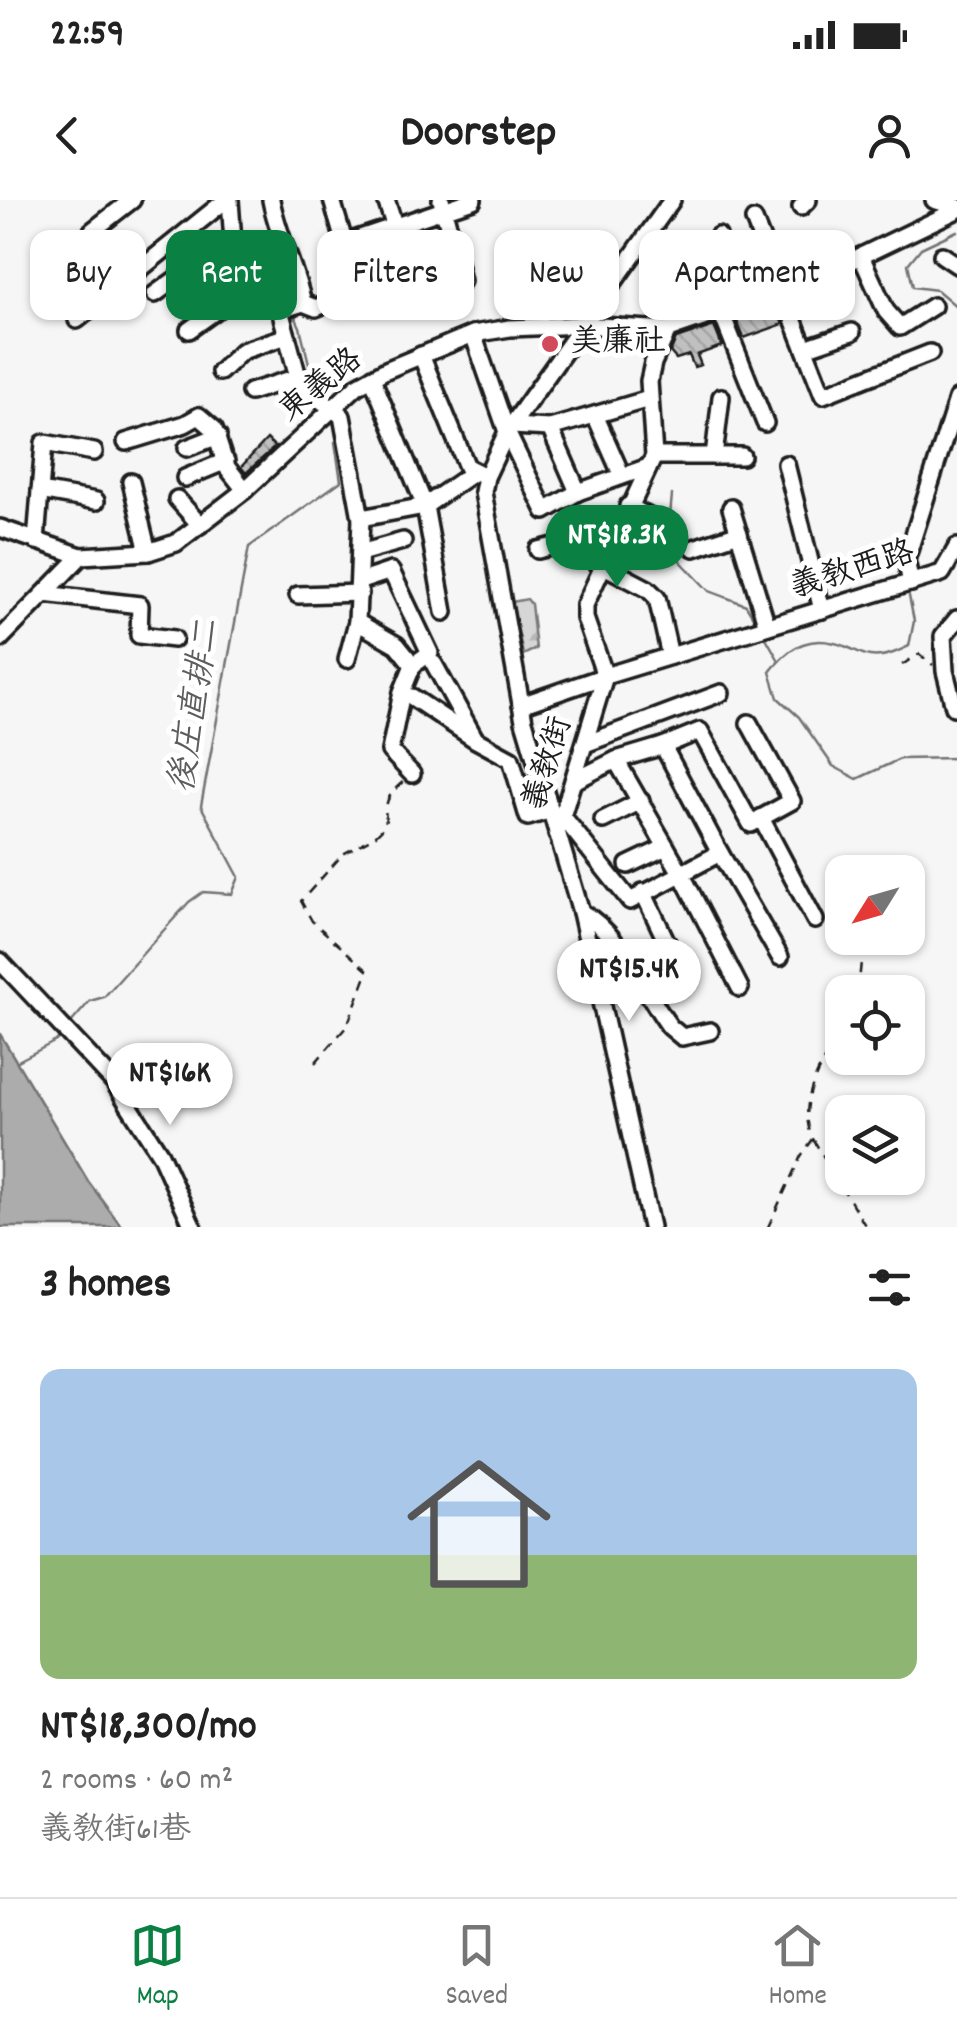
<!DOCTYPE html>
<html lang="en">
<head>
<meta charset="utf-8">
<style>
  :root { --surface:#fff; --page:#f2f2f2; --text:#222; --muted:#767676; --line:#e0e0e0; --accent:#0b8043 }
  body { margin:0; font-family:Dekko,"LXGW WenKai TC",sans-serif; background:var(--page); color:var(--text); height:100vh; display:flex; flex-direction:column; font-size:38px; white-space:nowrap }
  * { box-sizing:border-box; margin:0 }
  p { font-size:32px; color:var(--muted) }
  .icon { flex:none; width:55px; height:55px; fill:none; stroke:currentColor; stroke-width:2; stroke-linecap:round; stroke-linejoin:round }
  .map { position:relative; height:1027px; overflow:hidden }
  .sheet { display:flex; flex-direction:column; background:var(--surface); flex:1 }
  .sheet>* { flex:none }
  .hud { position:absolute; left:30px; top:30px; width:898px; height:90px; display:flex; gap:20px }
  .needle { width:65px; rotate:233deg }
  .fabs { position:absolute; left:825px; top:655px; display:grid; gap:20px }
  .fabs a { display:grid; place-items:center; width:100px; height:100px; border-radius:20px; background:var(--surface); box-shadow:0 2px 8px #0004; font-size:50px }
  .price { position:absolute; translate:-50% -85px; padding:0 22px; border-radius:35px; background:#fff; color:#222; font-size:32px; line-height:65px; filter:drop-shadow(0 2px 5px #0008) }
  .price::after { content:''; position:absolute; left:50%; top:60px; width:30px; height:22px; margin-left:-15px; background:inherit; clip-path:polygon(0 0,100% 0,50% 100%) }
  .price.active { background:var(--accent); color:#fff }
  ul { padding:0; list-style:none }
  li { display:grid; align-content:center; gap:20px; height:530px; padding:0 40px }
  li span { display:grid; place-items:center; height:310px; border-radius:20px; color:#555 }
  li>.icon { margin-inline-start:auto }
  span .icon { width:180px; height:180px; fill:#fffc; stroke-width:1 }
  li b { font-size:42px }
  h2 { display:flex; justify-content:space-between; align-items:center; height:120px; padding:0 40px; font-size:42px }
  .tag { padding:0 35px; border-radius:20px; background:var(--surface); box-shadow:0 2px 8px #0004; font-size:35px; line-height:90px }
  .tag.active { background:var(--accent); color:#fff }
  .status { display:flex; justify-content:space-between; align-items:center; height:70px; padding:0 50px; background:var(--surface); direction:ltr }
  .status svg { height:28px; fill:currentColor }
  header { display:flex; justify-content:space-between; align-items:center; height:130px; padding:0 40px; background:var(--surface); font-size:45px; font-weight:800 }
  .tabs { display:flex; justify-content:space-around; align-items:center; height:140px; border-top:2px solid var(--line); background:var(--surface); font-size:28px; color:var(--muted) }
  .tabs a { display:grid; justify-items:center; gap:5px }
  .tabs .active { color:var(--accent) }
  .map>svg:first-child { display:block }
  .forest { fill:url(#forest-firs); stroke:#797979; stroke-width:2.5 }
  .water { fill:#acacac; stroke:#727272; stroke-width:2.5 }
  .lines { fill:none; stroke-linecap:round; stroke-linejoin:round }
  .stream { stroke:#727272; stroke-width:2.5 }
  .building { fill:url(#building-back-hatch); stroke:#1c1c1c; stroke-width:2.5 }
  .minor-casing { stroke:#1c1c1c; stroke-width:22 }
  .path { stroke:#1c1c1c; stroke-width:2.5; stroke-dasharray:10 8; stroke-linecap:butt }
  .minor { stroke:#fff; stroke-width:15 }
  .poi-dot { fill:#d1495b; stroke:#fff; stroke-width:4 }
  .labels { text-anchor:middle; dominant-baseline:central; stroke-width:10; stroke-linejoin:round; paint-order:stroke }
  .poi-label { font-size:32px; fill:#1c1c1c; stroke:#fff; text-anchor:start }
  .street-label { font-size:32px; fill:#1c1c1c; stroke:#fff }
  .water-label { font-size:35px; font-style:italic; fill:#5d5d5d; stroke:#fff }
</style>
</head>
<body>
<div class="status"><b>22:59</b><svg viewBox="0 0 49 12"><path d="M0 12V9h3v3zM5 12V6h3v6zM10 12V3h3v9zM15 12V0h3v12zM26 1h20v11H26zM47 4h2v5h-2z"/></svg></div>
<header><svg class="icon" aria-label="back" viewBox="0 0 24 24"><path d="M15 5l-7 7 7 7"/></svg>Doorstep<svg class="icon" aria-label="person" viewBox="0 0 24 24"><circle cx="12" cy="8" r="4"/><path d="M4 21q1-7 8-7t8 7"/></svg></header>
<div class="map">
<svg width="957" height="1027" viewBox="0 0 957 1027">
  <defs>
    <pattern id="forest-firs" width="22" height="20" patternUnits="userSpaceOnUse" patternTransform="scale(2.5)"><rect width="22" height="20" fill="#d6d6d6"/><path d="M5 1l3.5 6h-7zM16 11l3.5 6h-7z" fill="#b7b7b7"/></pattern>
    <pattern id="building-back-hatch" width="6" height="6" patternUnits="userSpaceOnUse" patternTransform="scale(2.5)"><rect width="6" height="6" fill="#c0c0c0"/><path d="M-1 5l2 2M0 0l6 6M5-1l2 2" fill="none" stroke="#a4a4a4"/></pattern>
  </defs>
  <rect width="100%" height="100%" fill="#f6f6f6"/>
  <filter id="ink" filterUnits="userSpaceOnUse"><feTurbulence type="fractalNoise" baseFrequency=".01" numOctaves="2"/><feDisplacementMap in="SourceGraphic" scale="20" xChannelSelector="R" yChannelSelector="G"/><feConvolveMatrix kernelMatrix="1 2 1 2 8 2 1 2 1" color-interpolation-filters="sRGB"/></filter>
  <g filter="url(#ink)">
    <polygon class="forest" points="527,399 531,404 536,449 523,455 512,402"/>
    <polygon class="water" points="0,834 88,981 122,1027 0,1027"/>
    <g class="lines">
      <g class="stream">
        <polyline points="261,31 246,56 287,99"/>
        <polyline points="957,31 921,48 908,64 913,87 937,90 957,107"/>
        <polyline points="294,114 300,127 314,184"/>
        <polyline points="672,295 667,347 709,391 746,405 758,425"/>
        <path d="M 909,396 L 914,421 L 909,446 C 896,452 885,458 870,456 C 862,455 855,450 847,447 C 813,433 791,444 770,472 L 778,498 L 799,517 L 833,566 L 857,579 L 900,559 L 957,558"/>
        <polyline points="765,436 778,459"/>
        <polyline points="70,824 90,801 104,797 189,702 203,692 232,694 239,677 201,606 249,347 341,281 335,242"/>
        <polyline points="18,861 56,841 62,834"/>
      </g>
    </g>
    <g class="building">
      <polygon points="833,82 840,103 804,115 797,98"/>
      <polygon points="775,105 783,124 744,138 736,119"/>
      <polygon points="714,126 722,146 697,155 701,165 694,167 689,155 676,159 670,152 676,139"/>
      <polygon points="267,239 275,247 246,273 241,267"/>
    </g>
    <g class="lines">
      <g class="minor-casing">
        <g id="minor">
          <polyline points="230,0 234,56 280,110 298,177 314,195 342,216 361,318 357,422 397,445 413,465 402,492 390,551 412,574"/>
          <path d="M 271,0 C 278,36 295,67 303,103"/>
          <polyline points="332,0 357,86"/>
          <polyline points="386,0 410,73"/>
          <polyline points="934,0 957,7"/>
          <polyline points="801,7 808,0"/>
          <polyline points="754,20 823,195 930,153"/>
          <polyline points="92,31 132,0"/>
          <polyline points="342,44 473,0"/>
          <polyline points="942,55 957,65"/>
          <polyline points="861,56 886,111 900,127 933,106"/>
          <polyline points="457,58 462,81"/>
          <polyline points="155,94 231,40"/>
          <polyline points="280,110 303,103 316,108 356,91 357,86 457,58 441,0"/>
          <polyline points="721,112 765,223"/>
          <polyline points="77,120 226,0"/>
          <path d="M 674,128 C 673,91 697,65 718,36"/>
          <polyline points="189,130 235,97 263,87"/>
          <polyline points="473,134 507,232 545,311 578,292 648,267"/>
          <polyline points="805,148 852,132"/>
          <polyline points="421,155 467,267 483,275"/>
          <polyline points="220,172 242,151 287,136"/>
          <polyline points="250,192 298,177"/>
          <polyline points="595,215 622,276"/>
          <polyline points="511,226 550,228 649,199"/>
          <polyline points="550,228 578,292"/>
          <polyline points="126,242 185,224 199,216 214,229 226,266 245,290"/>
          <polyline points="187,248 218,236"/>
          <polyline points="654,256 742,256"/>
          <polyline points="714,256 721,197"/>
          <polyline points="786,264 822,410"/>
          <polyline points="185,278 226,261"/>
          <polyline points="131,282 148,352"/>
          <polyline points="40,291 96,301"/>
          <polyline points="177,299 200,325"/>
          <polyline points="628,306 659,322"/>
          <polyline points="731,308 767,426"/>
          <polyline points="361,318 425,306 372,178"/>
          <polyline points="0,328 81,356"/>
          <polyline points="36,341 44,243 94,252"/>
          <polyline points="694,348 739,333"/>
          <polyline points="538,350 562,344 648,389 657,398 670,456"/>
          <polyline points="360,353 403,341"/>
          <polyline points="361,381 391,371 430,453 413,465"/>
          <polyline points="911,383 906,360 957,199"/>
          <polyline points="44,394 140,405 139,435 174,439"/>
          <polyline points="298,395 360,393"/>
          <polyline points="444,412 425,306 474,272"/>
          <polyline points="0,439 81,356 148,352 176,343 245,290 357,186 386,170 473,134 510,128 582,125 668,130 805,83 957,10"/>
          <polyline points="347,459 357,422"/>
          <polyline points="434,464 474,537"/>
          <polyline points="412,497 476,540 511,559 528,617 551,610"/>
          <polyline points="521,505 605,476 942,373 957,347"/>
          <polyline points="954,507 945,471 943,436 957,419"/>
          <polyline points="749,523 792,601 761,618"/>
          <polyline points="585,544 721,493"/>
          <polyline points="663,546 700,531 751,624 761,618 815,720"/>
          <polyline points="616,560 681,673 740,788"/>
          <polyline points="576,580 616,560 663,546 720,653"/>
          <polyline points="564,618 630,701 720,653 780,757"/>
          <polyline points="603,620 641,601"/>
          <polyline points="557,633 605,476 585,418 585,405 654,256 649,181 653,163 668,130"/>
          <polyline points="628,665 666,647"/>
          <polyline points="643,692 680,770"/>
          <path d="M 581,712 C 622,734 642,790 670,827 L 682,837 L 710,831"/>
          <polyline points="0,761 114,882 160,954 193,1027"/>
          <polyline points="651,1027 581,712 524,521 483,292 486,277 507,232 672,0"/>
        </g>
      </g>
      <g class="path">
        <polyline points="902,465 919,454 933,465"/>
        <polyline points="858,792 862,752"/>
        <path d="M 315,863 L 347,826 L 368,771 L 312,721 L 301,701 L 343,654 L 374,637 L 386,625 C 384,603 387,595 404,581"/>
        <polyline points="813,939 866,1027"/>
        <path d="M 768,1027 L 801,956 L 813,939 C 796,905 820,862 842,833"/>
      </g>
      <use href="#minor" class="minor"/>
    </g>
  </g>
  <circle class="poi-dot" cx="550" cy="144" r="10"/>
  <g class="labels">
    <g class="poi-label">
      <text x="570" y="144">美廉社</text>
    </g>
    <g class="street-label">
      <text transform="translate(322 187) rotate(-39)">東義路</text>
      <text transform="translate(853 372) rotate(-17)">義教西路</text>
      <text transform="translate(550 564) rotate(-73)">義教街</text>
    </g>
    <g class="water-label">
      <text transform="translate(197 506) rotate(-81)">後庄直排二</text>
    </g>
  </g>
</svg>
<div class="fabs">
<a><svg class="needle" viewBox="-14 -14 28 28"><path d="M0-13l5 13h-10z" fill="#e53935"/><path d="M0 13l5-13h-10z" fill="#767676"/></svg></a>
<a><svg class="icon" aria-label="locate" viewBox="0 0 24 24"><circle cx="12" cy="12" r="6"/><path d="M12 2v4M12 18v4M2 12h4M18 12h4"/></svg></a>
<a><svg class="icon" aria-label="layers" viewBox="0 0 24 24"><path d="M12 4l9 5-9 5-9-5zM3 14l9 5 9-5"/></svg></a>
</div>
<b class="price active" style="left:617px;top:390px">NT$18.3K</b>
<b class="price" style="left:629px;top:824px">NT$15.4K</b>
<b class="price" style="left:170px;top:928px">NT$16K</b>
<div class="hud">
<a class="tag">Buy</a>
<a class="tag active">Rent</a>
<a class="tag">Filters</a>
<a class="tag">New</a>
<a class="tag">Apartment</a>
</div>
</div>
<section class="sheet">
<h2>3 homes<svg class="icon" aria-label="filters" viewBox="0 0 24 24"><path d="M4 7h16M4 17h16"/><circle cx="9" cy="7" r="2"/><circle cx="15" cy="17" r="2"/></svg></h2>
<ul>
<li><span style="background:linear-gradient(#a9c7e8 60%,#8fb573 0)"><svg class="icon" aria-label="home" viewBox="0 0 24 24"><path d="M3 11l9-7 9 7M6 9v11h12V9"/></svg></span><div><b>NT$18,300/mo</b><p>2 rooms · 60 m²</p><p>義教街61巷</p></div></li>
</ul>
</section>
<nav class="tabs">
<a class="active"><svg class="icon" aria-label="map" viewBox="0 0 24 24"><path d="M3 6l6-2 6 2 6-2v14l-6 2-6-2-6 2zM9 4v14M15 6v14"/></svg>Map</a>
<a><svg class="icon" aria-label="saved" viewBox="0 0 24 24"><path d="M7 4h10v16l-5-4-5 4z"/></svg>Saved</a>
<a><svg class="icon" aria-label="home" viewBox="0 0 24 24"><path d="M3 11l9-7 9 7M6 9v11h12V9"/></svg>Home</a>
</nav>
</body>
</html>
